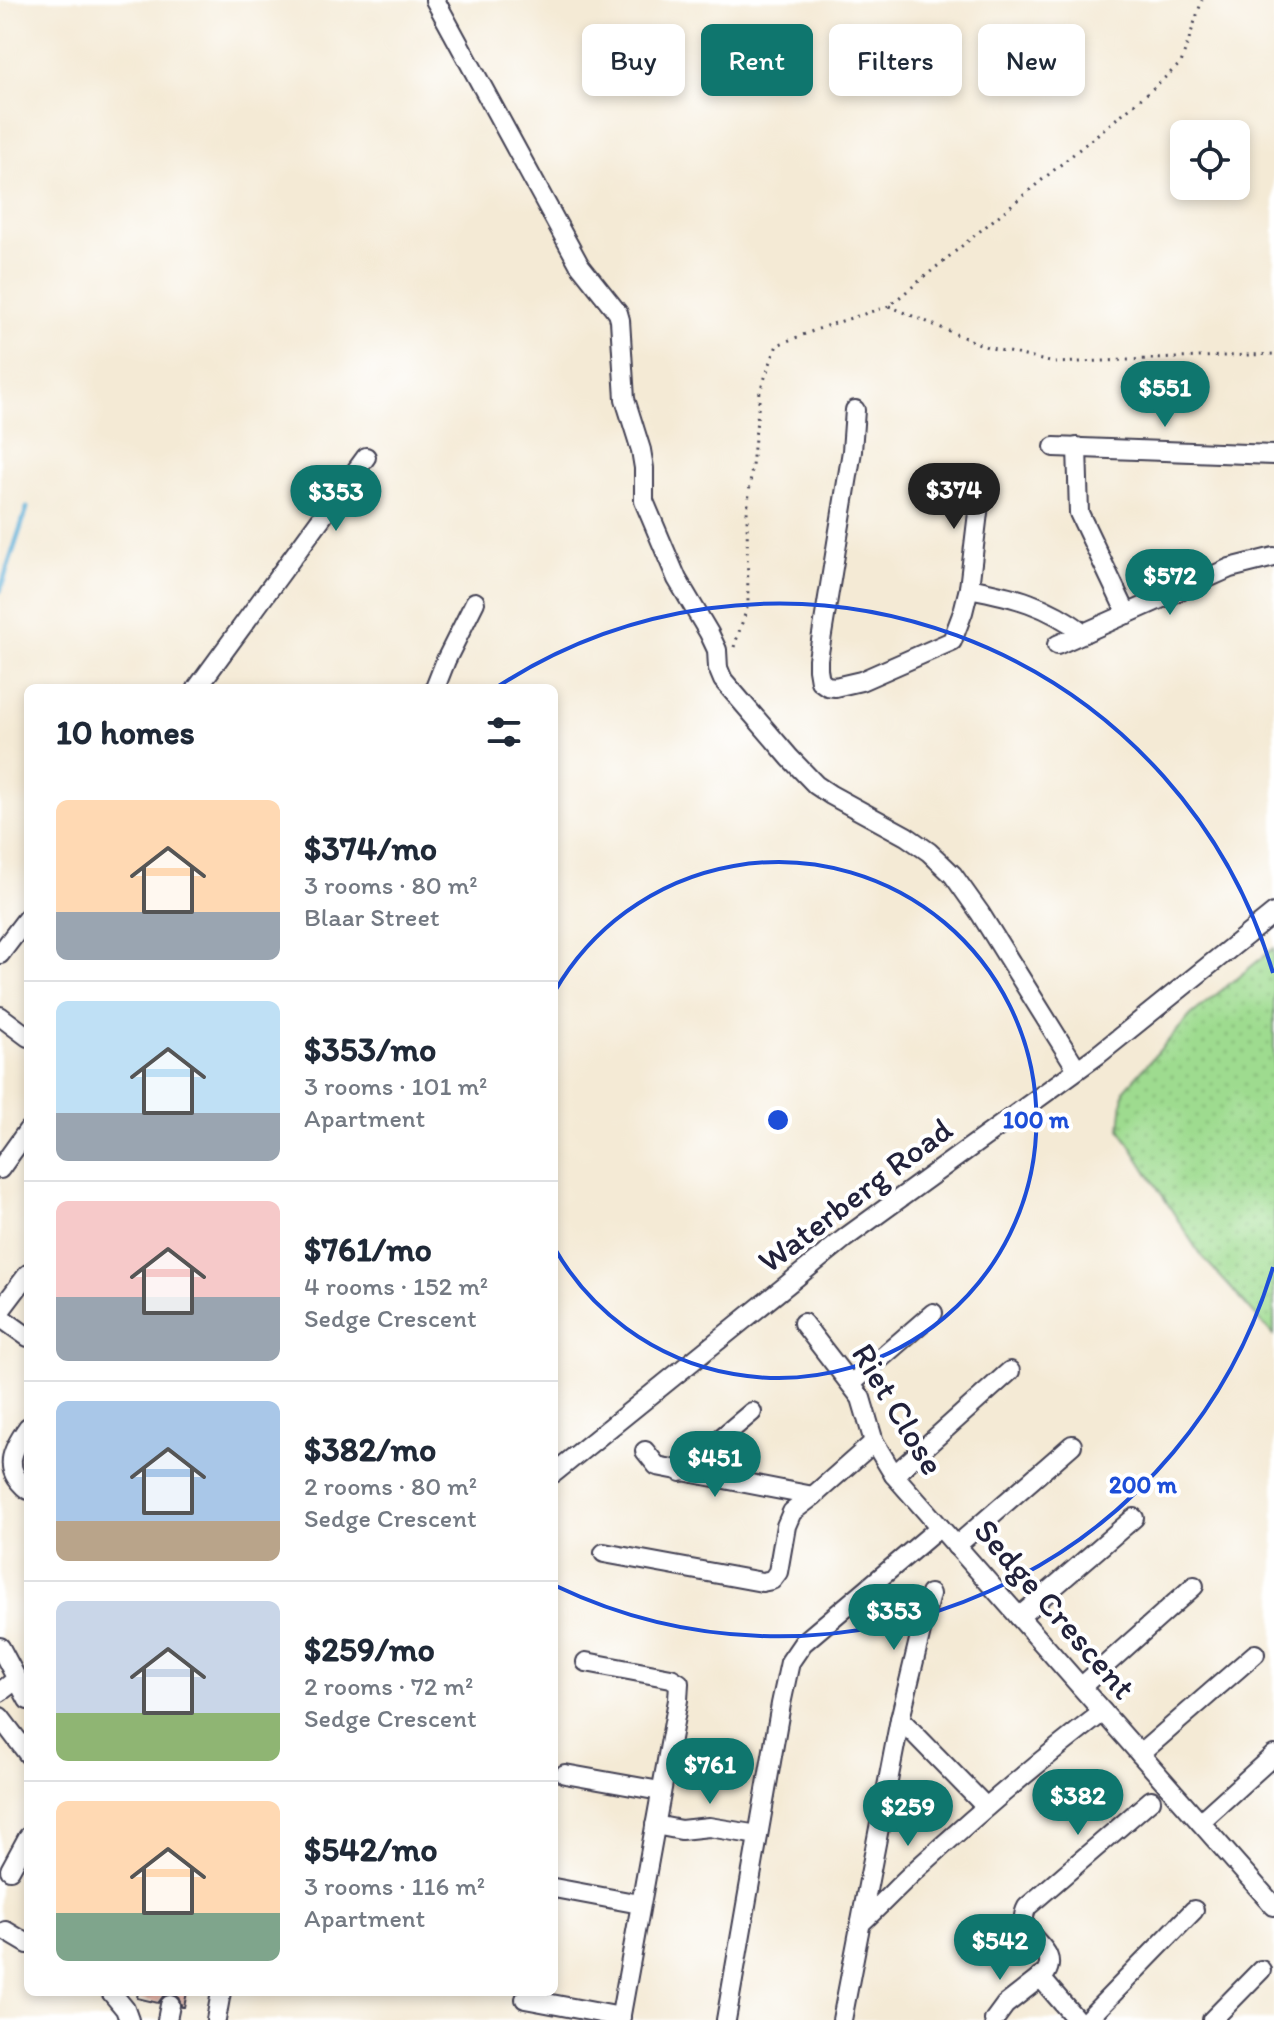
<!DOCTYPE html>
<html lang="en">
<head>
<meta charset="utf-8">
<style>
  :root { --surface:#fff; --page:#f2f2f3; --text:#1f2937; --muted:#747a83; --line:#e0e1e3; --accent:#0f766e }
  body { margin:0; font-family:Itim,sans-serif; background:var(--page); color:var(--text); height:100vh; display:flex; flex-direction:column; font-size:30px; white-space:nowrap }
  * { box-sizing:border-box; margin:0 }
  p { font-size:26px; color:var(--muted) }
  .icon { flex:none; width:44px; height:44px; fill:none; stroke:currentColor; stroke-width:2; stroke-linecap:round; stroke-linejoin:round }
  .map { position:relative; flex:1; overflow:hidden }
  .sheet { position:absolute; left:24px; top:684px; width:534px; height:1312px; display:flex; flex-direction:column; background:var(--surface); border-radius:12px; box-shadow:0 4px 12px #0003 }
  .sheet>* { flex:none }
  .top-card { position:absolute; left:582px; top:24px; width:572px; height:72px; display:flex; gap:16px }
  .fabs { position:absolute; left:1170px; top:120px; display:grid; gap:16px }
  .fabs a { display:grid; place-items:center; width:80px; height:80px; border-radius:12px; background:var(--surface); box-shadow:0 4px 12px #0003; font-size:40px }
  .price { position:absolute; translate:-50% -68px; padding:0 18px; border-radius:28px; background:var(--accent); color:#fff; font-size:26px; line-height:52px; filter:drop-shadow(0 2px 4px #0008) }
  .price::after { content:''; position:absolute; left:50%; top:48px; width:24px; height:18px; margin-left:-12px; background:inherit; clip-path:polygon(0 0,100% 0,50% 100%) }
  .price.selected { background:#222; color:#fff }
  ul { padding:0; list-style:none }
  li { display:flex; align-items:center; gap:24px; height:200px; padding:0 32px }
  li+li { border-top:2px solid var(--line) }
  li span { display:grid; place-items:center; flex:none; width:224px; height:160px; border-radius:12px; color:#555 }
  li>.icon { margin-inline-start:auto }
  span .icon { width:96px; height:96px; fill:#fffc; stroke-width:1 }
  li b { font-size:34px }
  h2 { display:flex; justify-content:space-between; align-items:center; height:96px; padding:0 32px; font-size:34px }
  .chip { padding:0 28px; border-radius:12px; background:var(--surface); box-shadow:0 4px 12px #0003; font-size:28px; line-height:72px }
  .chip.selected { background:var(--accent); color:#fff }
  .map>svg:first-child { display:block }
  .green { fill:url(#green-dots); stroke:#607e65; stroke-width:2 }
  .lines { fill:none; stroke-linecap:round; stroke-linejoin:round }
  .stream { stroke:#59add5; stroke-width:5 }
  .building { fill:url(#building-hatch) }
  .minor-casing { stroke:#424052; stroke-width:22 }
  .path { stroke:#424052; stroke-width:3; stroke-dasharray:2 6; stroke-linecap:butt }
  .minor { stroke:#fff; stroke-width:18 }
  .ring { fill:none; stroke:#1d4ed8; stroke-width:4 }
  .labels { text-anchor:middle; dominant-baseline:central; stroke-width:8; stroke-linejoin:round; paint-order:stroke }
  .street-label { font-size:34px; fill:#22223b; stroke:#fff }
  .centre { fill:#1d4ed8; stroke:#fff; stroke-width:4 }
  .ring-label { font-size:24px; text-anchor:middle; font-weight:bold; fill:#1d4ed8; stroke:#fff; stroke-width:8; stroke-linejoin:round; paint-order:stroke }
</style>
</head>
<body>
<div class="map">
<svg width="1274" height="2020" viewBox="0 0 1274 2020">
  <defs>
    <pattern id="green-dots" width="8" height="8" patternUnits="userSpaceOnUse" patternTransform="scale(2)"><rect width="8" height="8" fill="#9edb8f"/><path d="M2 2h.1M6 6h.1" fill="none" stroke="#88bc7c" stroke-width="1.8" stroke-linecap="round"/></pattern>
    <pattern id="building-hatch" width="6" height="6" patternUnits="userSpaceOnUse" patternTransform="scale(2)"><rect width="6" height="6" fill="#e6a594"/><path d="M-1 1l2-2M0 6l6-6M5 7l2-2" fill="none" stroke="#ba867a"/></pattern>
  </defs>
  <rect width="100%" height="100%" fill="#fff"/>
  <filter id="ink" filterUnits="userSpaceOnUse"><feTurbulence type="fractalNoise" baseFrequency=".0125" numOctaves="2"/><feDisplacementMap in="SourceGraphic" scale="16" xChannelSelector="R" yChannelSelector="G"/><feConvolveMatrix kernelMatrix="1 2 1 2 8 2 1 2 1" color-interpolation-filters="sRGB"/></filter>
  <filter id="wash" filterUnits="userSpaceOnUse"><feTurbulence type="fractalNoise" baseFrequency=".006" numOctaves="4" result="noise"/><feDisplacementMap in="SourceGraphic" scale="32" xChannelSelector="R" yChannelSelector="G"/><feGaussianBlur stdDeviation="1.8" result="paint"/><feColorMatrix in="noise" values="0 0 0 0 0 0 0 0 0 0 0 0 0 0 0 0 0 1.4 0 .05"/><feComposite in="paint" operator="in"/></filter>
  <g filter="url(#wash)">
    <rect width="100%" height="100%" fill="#f4ead5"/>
    <polygon class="green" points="1274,948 1274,1336 1199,1253 1120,1129 1124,1090 1191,1015"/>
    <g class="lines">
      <polyline class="stream" points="0,591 27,508"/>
    </g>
    <g id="blocks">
      <polygon class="building" points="138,1992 187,1992 184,2007 182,2007 178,1997 173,1993 165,1994 158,2003 137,1998"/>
    </g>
  </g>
  <g filter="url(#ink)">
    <use href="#blocks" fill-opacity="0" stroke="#424052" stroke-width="2"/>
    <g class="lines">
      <g class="minor-casing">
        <g id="minor">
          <polyline points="435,0 579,264 618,313 620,320 625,399 641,450 644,468 644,501 677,579 709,633 717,650 718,668 723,680 790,758 816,785 831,795 906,836 929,852 953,875 980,913 1077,1069"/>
          <polyline points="855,410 852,451 818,659 818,669 820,681 827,686 835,687 861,681 952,641 963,612 969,588 982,479"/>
          <polyline points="1054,447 1274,455"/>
          <polyline points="1077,447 1079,513 1127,614"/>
          <path d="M 969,588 C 1015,597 1045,604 1084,633"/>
          <polyline points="1057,645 1230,568 1274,557"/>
          <polyline points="197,688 366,457"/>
          <polyline points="435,688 446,660 475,602"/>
          <polyline points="0,954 28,917"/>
          <polyline points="0,1016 28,1037"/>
          <polyline points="0,1169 28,1130"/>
          <polyline points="0,1311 28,1274"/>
          <polyline points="0,1317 28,1337"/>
          <polyline points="803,1323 861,1398 874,1442 894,1475 1274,1906"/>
          <polyline points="851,1384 933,1313"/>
          <path d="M 28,1427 C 11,1451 2,1469 28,1490"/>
          <polyline points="645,1451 657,1466 813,1496"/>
          <polyline points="681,1472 752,1412"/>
          <polyline points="554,1473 845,1238 1099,1054 1274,913"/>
          <polyline points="894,1475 1010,1371"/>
          <polyline points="956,1546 1072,1445"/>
          <polyline points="604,1553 762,1582 772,1580 778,1572 786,1526 792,1512 813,1496 874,1442"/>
          <polyline points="1019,1617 1134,1518"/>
          <polyline points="0,1647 28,1700"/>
          <polyline points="586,1662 671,1678 679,1683 678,1700 620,2020"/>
          <polyline points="1081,1687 1194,1586"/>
          <polyline points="0,1692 17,1679"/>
          <polyline points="0,1717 28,1754"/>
          <polyline points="900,1719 986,1807"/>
          <polyline points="1140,1754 1255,1654"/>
          <polyline points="565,1774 660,1791"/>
          <polyline points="1200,1822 1274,1755"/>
          <polyline points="655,1825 681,1830 709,1827 758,1835"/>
          <polyline points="10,1870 28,1837"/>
          <polyline points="554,1888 640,1904"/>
          <path d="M 861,1923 C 881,1905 899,1885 919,1867 C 978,1813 1039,1761 1103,1712"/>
          <polyline points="6,1931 28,1944"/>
          <polyline points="1040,1977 1077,2020"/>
          <polyline points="111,1992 125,2009 129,2020"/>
          <polyline points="525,1999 621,2017"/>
          <polyline points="167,2020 170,2005"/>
          <polyline points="216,2020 221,1992"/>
          <polyline points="726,2020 781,1704 790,1662 803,1643 940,1527"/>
          <polyline points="842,2020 900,1719 930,1594"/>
          <path d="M 994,2020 L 1005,2005 L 1046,1973 C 1062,1946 1011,1937 1027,1907 L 1151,1800"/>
          <polyline points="1087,2020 1194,1910"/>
          <polyline points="1212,2020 1261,1970"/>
        </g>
      </g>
      <g class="path">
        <polyline points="889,306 987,347 1054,363 1274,354"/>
        <polyline points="734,647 748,605 747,513 760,391 777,345 826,326 889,306 1150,91 1181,63 1202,0"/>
      </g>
      <use href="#minor" class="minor"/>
    </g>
  </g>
  <g class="ring">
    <path d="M555 991A258 258 0 1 1 555 1249"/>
    <path d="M1273 1267A516 516 0 0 1 556 1586M497 687A516 516 0 0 1 1273 973"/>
  </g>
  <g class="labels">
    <g class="street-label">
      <text transform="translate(855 1195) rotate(-37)">Waterberg Road</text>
      <text transform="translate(898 1409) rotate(59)">Riet Close</text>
      <text transform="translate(1055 1609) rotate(49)">Sedge Crescent</text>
    </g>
  </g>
  <circle cx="778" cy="1120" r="12" class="centre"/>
  <g class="ring-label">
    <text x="1036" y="1128">100 m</text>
    <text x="1143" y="1493">200 m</text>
  </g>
</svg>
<div class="fabs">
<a><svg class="icon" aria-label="locate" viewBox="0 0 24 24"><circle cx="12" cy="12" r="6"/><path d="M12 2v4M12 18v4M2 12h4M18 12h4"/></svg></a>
</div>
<b class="price" style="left:1165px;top:429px">$551</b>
<b class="price selected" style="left:954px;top:531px">$374</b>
<b class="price" style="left:336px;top:533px">$353</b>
<b class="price" style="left:1170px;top:617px">$572</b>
<b class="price" style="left:715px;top:1499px">$451</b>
<b class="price" style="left:894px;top:1652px">$353</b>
<b class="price" style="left:710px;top:1806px">$761</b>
<b class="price" style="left:1078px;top:1837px">$382</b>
<b class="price" style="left:908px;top:1848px">$259</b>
<b class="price" style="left:1000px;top:1982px">$542</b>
<div class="top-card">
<a class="chip">Buy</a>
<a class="chip selected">Rent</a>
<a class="chip">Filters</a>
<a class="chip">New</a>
</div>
<section class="sheet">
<h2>10 homes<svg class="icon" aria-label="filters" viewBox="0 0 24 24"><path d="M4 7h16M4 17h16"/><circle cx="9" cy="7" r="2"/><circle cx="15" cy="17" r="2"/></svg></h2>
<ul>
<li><span style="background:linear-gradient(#ffd9b3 70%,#9aa5b1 0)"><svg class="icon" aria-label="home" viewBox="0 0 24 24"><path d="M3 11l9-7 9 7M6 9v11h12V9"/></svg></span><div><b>$374/mo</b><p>3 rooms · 80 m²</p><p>Blaar Street</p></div></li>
<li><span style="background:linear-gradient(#bfe0f5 70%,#9aa5b1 0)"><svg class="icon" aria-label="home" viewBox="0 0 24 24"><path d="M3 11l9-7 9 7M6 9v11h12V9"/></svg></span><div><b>$353/mo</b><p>3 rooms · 101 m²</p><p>Apartment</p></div></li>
<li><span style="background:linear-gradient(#f6c9c9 60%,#9aa5b1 0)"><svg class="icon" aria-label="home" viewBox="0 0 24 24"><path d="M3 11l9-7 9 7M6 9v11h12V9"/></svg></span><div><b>$761/mo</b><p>4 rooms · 152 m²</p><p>Sedge Crescent</p></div></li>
<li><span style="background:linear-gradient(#a9c7e8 75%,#b9a48a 0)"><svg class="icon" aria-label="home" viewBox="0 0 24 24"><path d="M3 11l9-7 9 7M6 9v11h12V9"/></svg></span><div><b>$382/mo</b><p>2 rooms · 80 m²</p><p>Sedge Crescent</p></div></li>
<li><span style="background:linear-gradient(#c9d6e8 70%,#8fb573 0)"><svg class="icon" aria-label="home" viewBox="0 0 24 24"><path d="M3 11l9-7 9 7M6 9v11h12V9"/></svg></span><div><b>$259/mo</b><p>2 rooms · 72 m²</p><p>Sedge Crescent</p></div></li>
<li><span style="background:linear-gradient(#ffd9b3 70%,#7fa58c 0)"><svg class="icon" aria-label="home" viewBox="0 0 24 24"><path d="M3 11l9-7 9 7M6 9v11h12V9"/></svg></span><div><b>$542/mo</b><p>3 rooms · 116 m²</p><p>Apartment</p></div></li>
</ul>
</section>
</div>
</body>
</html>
